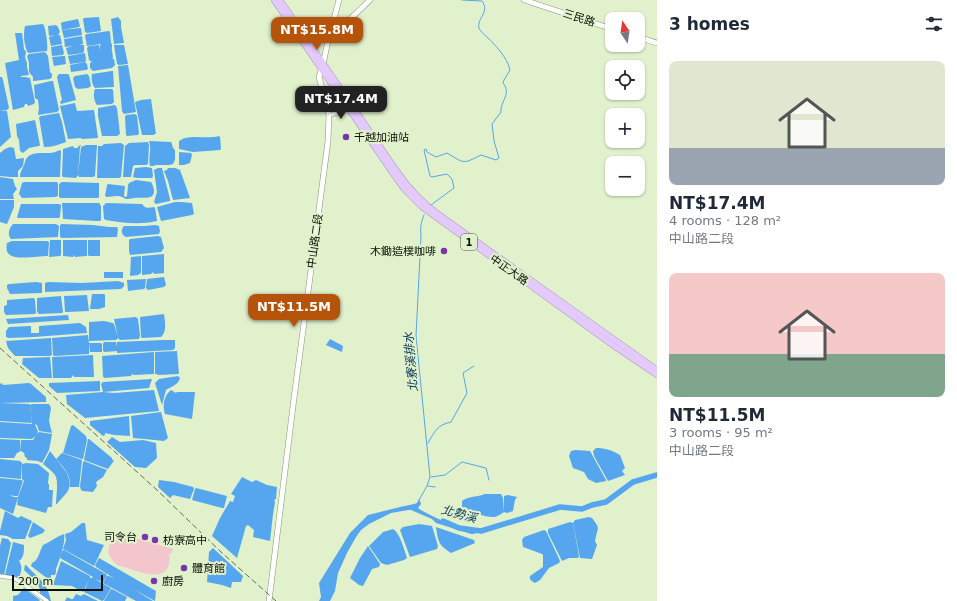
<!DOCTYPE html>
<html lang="en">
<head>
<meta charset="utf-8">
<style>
  :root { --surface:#fff; --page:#f6f6f7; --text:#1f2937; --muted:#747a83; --accent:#b45309 }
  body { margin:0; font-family:"DejaVu Sans","Noto Sans TC",sans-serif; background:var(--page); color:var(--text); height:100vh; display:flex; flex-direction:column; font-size:15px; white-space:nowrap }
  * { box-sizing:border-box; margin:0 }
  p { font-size:13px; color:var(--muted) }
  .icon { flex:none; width:22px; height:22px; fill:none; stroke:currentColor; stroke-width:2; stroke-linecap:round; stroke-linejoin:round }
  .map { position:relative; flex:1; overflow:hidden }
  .side { display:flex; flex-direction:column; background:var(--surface); width:300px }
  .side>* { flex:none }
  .needle { width:26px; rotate:347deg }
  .buttons { position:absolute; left:605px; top:12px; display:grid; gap:8px }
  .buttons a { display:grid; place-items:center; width:40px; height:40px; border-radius:8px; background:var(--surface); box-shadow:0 1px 3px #0004; font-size:20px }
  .scale { position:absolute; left:12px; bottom:10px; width:91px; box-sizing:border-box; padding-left:4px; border:2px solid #0a1004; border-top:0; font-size:11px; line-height:14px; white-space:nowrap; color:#0a1004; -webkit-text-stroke:3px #e0f1cc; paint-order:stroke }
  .price { position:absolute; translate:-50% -34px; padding:0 9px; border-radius:8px; background:var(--accent); color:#fff; font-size:13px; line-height:26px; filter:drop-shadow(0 1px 2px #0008) }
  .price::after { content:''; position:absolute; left:50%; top:24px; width:12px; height:9px; margin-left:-6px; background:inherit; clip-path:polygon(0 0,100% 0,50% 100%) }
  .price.on { background:#222; color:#fff }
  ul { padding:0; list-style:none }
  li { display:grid; align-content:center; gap:8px; height:212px; padding:0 12px }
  li span { display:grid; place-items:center; height:124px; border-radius:8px; color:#555 }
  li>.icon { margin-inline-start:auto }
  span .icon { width:72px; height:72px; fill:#fffc; stroke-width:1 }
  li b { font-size:17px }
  h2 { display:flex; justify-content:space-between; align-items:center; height:48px; padding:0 12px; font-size:17px }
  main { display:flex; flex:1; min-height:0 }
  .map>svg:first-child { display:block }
  .green { fill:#f3c5cc }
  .water { fill:#55a6ee }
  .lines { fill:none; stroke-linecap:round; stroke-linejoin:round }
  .stream { stroke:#55a6ee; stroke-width:1 }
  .river { stroke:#55a6ee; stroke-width:5.5 }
  .street-casing { stroke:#879674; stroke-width:4.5 }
  .secondary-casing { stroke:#879674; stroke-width:6 }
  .primary-casing { stroke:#8b71a4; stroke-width:6 }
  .street { stroke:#fff; stroke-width:3.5 }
  .secondary { stroke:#fff; stroke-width:5 }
  .primary { stroke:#e3c9fc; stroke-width:5.5 }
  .rail { stroke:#636e58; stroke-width:1; stroke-dasharray:6 3; stroke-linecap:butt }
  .poi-dot { fill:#7935a9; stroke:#e0f1cc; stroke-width:1.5 }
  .labels { text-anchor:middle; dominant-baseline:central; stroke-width:4; stroke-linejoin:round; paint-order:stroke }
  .shield { fill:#e0f1cc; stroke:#4a5440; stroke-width:1 }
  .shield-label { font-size:10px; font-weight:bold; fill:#0a1004 }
  .street-label { font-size:11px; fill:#0a1004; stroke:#e0f1cc }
  .poi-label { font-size:11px; fill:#0a1004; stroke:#e0f1cc; text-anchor:start }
  .water-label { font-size:12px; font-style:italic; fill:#083659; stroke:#e0f1cc }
</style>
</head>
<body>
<main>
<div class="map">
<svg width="657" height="601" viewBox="0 0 657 601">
  <rect width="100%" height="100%" fill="#e0f1cc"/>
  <path class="green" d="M 118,533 L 173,549 L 171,554 L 169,553 C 174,589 136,570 117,565 C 110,559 105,550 112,541 C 115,538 116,537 118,533 Z"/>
  <g class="water">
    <polygon points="99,17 101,31 87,33 85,32 83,19 84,18"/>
    <polygon points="118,17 121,21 121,27 124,43 114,44 111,19"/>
    <polygon points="78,19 80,26 79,27 62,30 61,23 63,22"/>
    <path d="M 43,24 C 46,29 48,45 47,51 L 28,53 C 24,46 23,34 25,26 Z"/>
    <polygon points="56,25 58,27 60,32 58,35 60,35 62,44 51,46 49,37 55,35 49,36 48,26"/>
    <polygon points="80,28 81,28 82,35 64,38 62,30"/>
    <polygon points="109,31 110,32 111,43 112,44 112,49 111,49 112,50 113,58 112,59 114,59 115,65 112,68 93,71 90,68 90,63 92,62 89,60 87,48 89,46 99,45 100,50 100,46 101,44 87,46 85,35 87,34"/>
    <polygon points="15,33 22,33 24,49 26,52 25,57 27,63 27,67 29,75 21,76 21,77 25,77 30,78 35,102 34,104 28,106 27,104 25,104 24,107 13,110 5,63 19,60"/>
    <polygon points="82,36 83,44 79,45 84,45 84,51 83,53 68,55 66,48 73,46 65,47 64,39"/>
    <polygon points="62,45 64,53 63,55 52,56 51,47"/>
    <polygon points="114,45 124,45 128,64 119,65 117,64"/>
    <polygon points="45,52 48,56 50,72 52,74 52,77 50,79 34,81 33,81 33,77 29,72 29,63 27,56 29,54"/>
    <polygon points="85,53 86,60 85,62 70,64 68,56"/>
    <polygon points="63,56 65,56 66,64 54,66 52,57"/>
    <polygon points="85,62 87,64 88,69 86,70 71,72 70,65"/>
    <polygon points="128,65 136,112 124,114 122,111 118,66"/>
    <path d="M 112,71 L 113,71 L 114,87 L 95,88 C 92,85 91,78 92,74 Z"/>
    <polygon points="59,74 68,74 69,75 76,100 61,104 60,102 62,100 57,77"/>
    <polygon points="87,74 89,76 91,86 88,88 78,89 75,87 73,78 75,76"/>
    <polygon points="0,77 2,77 3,80 9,108 7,110 0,111"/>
    <polygon points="51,81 53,81 59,110 57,112 38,115 39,108 38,100 35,98 34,85"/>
    <path d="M 95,89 L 112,89 L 113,90 L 114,102 L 112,104 L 97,105 C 94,102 93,93 95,89 Z"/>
    <polygon points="151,99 156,134 154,134 154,135 142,135 135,102 141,100"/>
    <polygon points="75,103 77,111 94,110 98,138 82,139 81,138 68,139 60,106"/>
    <polygon points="115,105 117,108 120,134 117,136 102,136 98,116 98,108"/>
    <polygon points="0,111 7,111 11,137 0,147"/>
    <path d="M 59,113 L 62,122 L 66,142 C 58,145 52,147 44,147 L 39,117 L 41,116 Z"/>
    <polygon points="135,114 137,116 139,133 138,135 127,136 126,135 125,117 126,115"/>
    <polygon points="35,120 40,145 39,146 29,148 23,153 20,151 19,140 17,136 16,124"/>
    <path d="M 219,136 L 220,137 L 221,149 L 220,150 L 193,152 L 179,149 L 179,141 C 190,133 206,140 219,136 Z"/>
    <path d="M 149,141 L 171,142 C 173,145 172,148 175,150 L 175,160 L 173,164 L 169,165 L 155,165 L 154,166 L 150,166 C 148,158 152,150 149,141 Z"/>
    <polygon points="148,142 149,145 148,164 146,165 135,165 133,166 131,177 123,177 125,146 129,143"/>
    <polygon points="121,143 124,145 121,177 119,178 97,178 98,146 102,146 104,144"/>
    <polygon points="80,145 81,145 80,147 78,175 81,147 86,145 97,145 95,176 93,177 79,177 78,175 76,178 63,177 62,176 63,149 73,146 74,148 77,148"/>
    <polygon points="10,147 14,148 16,159 24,158 23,166 18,171 18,177 10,177 0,176 0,153 5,149"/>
    <path d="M 59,150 L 61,151 L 60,177 L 20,177 C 20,172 22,170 24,165 C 25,163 25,161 26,159 C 33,148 51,157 59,150 Z"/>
    <polygon points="179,152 191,153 192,155 190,163 184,165 179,165"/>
    <polygon points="146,167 152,168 153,176 152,178 137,178 133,177 135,168"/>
    <polygon points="158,168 162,168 170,199 170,201 156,204 154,202 157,192 154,170"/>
    <polygon points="168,168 175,168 180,170 190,198 173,200 168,181 164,171 167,170"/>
    <polygon points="0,177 13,179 15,186 17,189 13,194 14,199 0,199"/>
    <path d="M 136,180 L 151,182 C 153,185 156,193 152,196 C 148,199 139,197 134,198 C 132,198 130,199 128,199 C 124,199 125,198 122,197 C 118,195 111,197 107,197 L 105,196 L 107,185 L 108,184 L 125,186 L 124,196 L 126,197 L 127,196 L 128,185 L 129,183 Z"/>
    <polygon points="24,182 57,182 58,184 58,196 55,197 22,198 19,194 22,183"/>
    <polygon points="62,182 99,183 99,197 98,198 61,198 59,197 59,184"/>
    <polygon points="0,200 14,200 14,207 7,224 0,222"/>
    <polygon points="175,202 181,202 192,203 194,214 192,215 161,221 157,207"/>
    <polygon points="62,203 99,203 101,206 101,220 100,221 97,221 63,219"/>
    <path d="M 106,203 L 142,204 C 145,209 149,208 154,207 L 155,208 L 157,220 L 157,221 C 140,225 122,223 106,220 L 104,219 L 103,206 Z"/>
    <polygon points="21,204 59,204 61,205 60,217 59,218 18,218 17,217"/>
    <path d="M 13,224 L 56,224 L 59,226 L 58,237 L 11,239 C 7,235 9,228 13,224 Z"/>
    <polygon points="61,224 93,225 109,227 117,227 118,229 117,237 62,238 60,237 60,226"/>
    <path d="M 155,225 L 159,226 L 160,231 L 159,234 L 126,237 L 124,236 C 121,233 121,229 124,226 L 145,226 Z"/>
    <polygon points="158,236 161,237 164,248 161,252 130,255 129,251 129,240 130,239"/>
    <polygon points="50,240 61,240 61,255 60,256 49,257"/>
    <polygon points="63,240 75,240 75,246 75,240 87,240 87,256 86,256 75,257 74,255 73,257 63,256"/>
    <polygon points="88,240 100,240 100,256 89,256 88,255"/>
    <path d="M 12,241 L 47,241 L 49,242 L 48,256 C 39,256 17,260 10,255 C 6,252 6,248 7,243 Z"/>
    <polygon points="164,254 164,273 154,274 153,272 151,274 142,275 142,256 153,255 153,271 153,255"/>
    <polygon points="141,256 141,273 138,275 130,276 131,257"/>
    <rect x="104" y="272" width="19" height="6"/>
    <polygon points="164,277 166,285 164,287 148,290 146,288 147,279"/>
    <polygon points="146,279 145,288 144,289 128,291 127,280"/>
    <polygon points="118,281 124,283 124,286 121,289 45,292 45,283 48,282 82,283"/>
    <polygon points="36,282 42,283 42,293 10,294 7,288 7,285 9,284"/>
    <polygon points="92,294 104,294 105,295 105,307 99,309 90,309"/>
    <polygon points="87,295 89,311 67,312 65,312 64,296"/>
    <polygon points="61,296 63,312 62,313 39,314 37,312 37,298"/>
    <polygon points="34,298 35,300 36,313 35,314 6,315 4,312 4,306 7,305 7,300"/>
    <path d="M 164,314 C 165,322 167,332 161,337 L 142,338 L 141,337 L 140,317 Z"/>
    <polygon points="68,315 69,320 8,324 6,319"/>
    <polygon points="136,317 138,319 140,336 139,339 120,340 118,338 116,340 89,341 89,322 104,321 113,323 114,324 118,337 114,319"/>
    <polygon points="80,323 86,327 87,333 34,337 9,338 6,337 6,331 9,327 31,326 31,333 39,333 39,326"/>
    <polygon points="88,335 89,343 101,343 102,344 102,352 90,352 89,343 89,354 54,356 53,355 52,338"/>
    <polygon points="51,338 52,355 50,356 15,356 8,348 6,341"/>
    <polygon points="330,339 343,346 342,352 326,345"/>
    <polygon points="163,340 175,340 175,348 173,350 117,353 117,351 105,352 103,351 103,344 104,342 116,342 117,347 117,342"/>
    <polygon points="177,351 179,374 158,375 157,374 155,374 155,352"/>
    <polygon points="154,352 154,374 134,375 132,374 131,376 104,378 103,376 102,356"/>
    <polygon points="93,355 94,377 74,377 73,375 71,378 53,378 52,357"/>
    <polygon points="50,357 52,378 39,378 22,364 23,358"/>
    <path d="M 178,376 L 180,378 C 179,384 171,387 166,390 L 162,405 L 155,383 L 159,379 Z"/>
    <polygon points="152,379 149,388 103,392 101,384 103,382"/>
    <polygon points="100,381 100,391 57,393 49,386 49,383"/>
    <polygon points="2,383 3,385 29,383 31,384 46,397 46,402 0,403 0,384"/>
    <polygon points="154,390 159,411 85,418 67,404 66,395 103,392 114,393"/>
    <path d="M 171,390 L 176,393 L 177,392 L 195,392 L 192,419 L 165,414 C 162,406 164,395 171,390 Z"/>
    <polygon points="0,403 29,404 30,405 32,423 0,421"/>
    <polygon points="32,404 49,404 51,408 49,421 52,433 39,431 37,425 35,424 38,432 37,434 39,432 52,434 49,450 42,463 38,461 27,460 27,458 25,457 24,453 21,451 21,440 33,440 36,436 32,439 0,438 0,422 32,424 30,405"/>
    <polygon points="161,412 168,438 164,441 145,439 133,438 131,416"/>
    <polygon points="129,416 130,436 114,435 105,433 105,435 103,436 90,425 90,421"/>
    <polygon points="73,425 86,436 87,440 83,459 82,459 63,453 71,426"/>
    <polygon points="112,437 120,442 143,440 156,443 157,458 146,468 135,467 107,442"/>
    <polygon points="0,439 20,440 21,451 17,453 14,458 0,458"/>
    <polygon points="88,439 89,439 112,458 112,459 114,461 113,462 108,469 84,460"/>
    <path d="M 596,448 C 606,448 611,450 620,455 L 625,468 L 622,471 L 625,475 L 608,481 L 594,456 L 593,451 Z"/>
    <polygon points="575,450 590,451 606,480 606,481 596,483 588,479 584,472 573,468 569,456 571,451"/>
    <path d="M 50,451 L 67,473 C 74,491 66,492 57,504 L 56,504 C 56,497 59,481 55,475 C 52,471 47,467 43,464 Z"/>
    <path d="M 62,453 L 82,460 L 79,487 L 70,487 C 71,474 64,468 56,459 Z"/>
    <polygon points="0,459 20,461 22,463 21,479 0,477"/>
    <polygon points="84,461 107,470 103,477 96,482 97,486 93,492 83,491 81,490 80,486 83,462"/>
    <polygon points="26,463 38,464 49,473 48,484 43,484 49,484 49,490 53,490 52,507 48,507 46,513 17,505 18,497 24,481 22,479 22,464"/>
    <polygon points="242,477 252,482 256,480 267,485 277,487 276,499 274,500 275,502 273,514 270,541 253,537 254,530 248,525 246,526 237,558 212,536 220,518 230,501 233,502 235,496 231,494"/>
    <polygon points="0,478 21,480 23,481 18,496 14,496 9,495 14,497 18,497 13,514 0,508"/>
    <polygon points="159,480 174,482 193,487 194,489 190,499 173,495 170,498 158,487"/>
    <polygon points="196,488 227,496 224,508 222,508 192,500 195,489"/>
    <path d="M 485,494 L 501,494 L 503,498 L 504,512 C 501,514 498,516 495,517 C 485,518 471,511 462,507 L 462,501 C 468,496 478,497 485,494 Z"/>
    <polygon points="508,495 517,497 515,500 513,511 507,513 504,512 504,496"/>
    <path d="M 419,499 L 420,501 L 421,504 L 418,508 C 424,513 469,534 475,532 C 478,531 479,529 481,528 L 481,532 L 473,534 L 471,534 L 436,523 L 432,519 L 411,510 L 408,510 L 391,513 L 369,524 L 361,530 L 356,537 L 347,553 L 338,573 L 335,591 L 330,601 L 319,601 L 321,597 L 319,583 L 350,533 L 368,515 L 400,507 L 414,504 L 417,503 Z"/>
    <polygon points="5,511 18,518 21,516 32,521 25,539 13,539 7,536 0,535 0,531"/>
    <polygon points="589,517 592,518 595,522 597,525 598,528 595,541 597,545 592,559 580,558 573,523 575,520"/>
    <polygon points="33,522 45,530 43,533 30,538 28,536"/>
    <polygon points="570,522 573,523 579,556 578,558 569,558 562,561 548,533 548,529"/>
    <polygon points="82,523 85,523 87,540 104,545 94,566 63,549 66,540 65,534 71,532"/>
    <polygon points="419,524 432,526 438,546 437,549 410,557 400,530 403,527"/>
    <path d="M 436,527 L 474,540 L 475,543 L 451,553 C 448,551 445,549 443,547 C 438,543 437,534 436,527 Z"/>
    <path d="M 393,529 C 400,533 404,549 407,558 L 404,560 L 387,565 L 381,563 L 369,546 L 383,532 Z"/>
    <path d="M 544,530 L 546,531 L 547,533 L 560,561 L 559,563 L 549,568 L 540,580 L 535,583 C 532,581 529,580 530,576 L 543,567 L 543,555 L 542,554 L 523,547 L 522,540 L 524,537 Z"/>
    <path d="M 64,534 C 66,542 59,561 56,569 L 56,572 L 55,575 L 51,575 L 51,578 L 48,579 L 31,566 L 32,563 C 39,560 39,552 43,545 C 50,542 56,537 64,534 Z"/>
    <polygon points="2,538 8,539 11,543 4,575 0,575 0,546"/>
    <path d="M 13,542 L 24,545 C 24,551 24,558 19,561 C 23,566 21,573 19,578 L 5,576 L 5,575 Z"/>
    <polygon points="368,546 380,564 379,567 372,569 363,586 359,585 350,578 360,558"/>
    <polygon points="213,548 243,576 241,582 232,582 231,588 222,585 207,582 209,552"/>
    <polygon points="64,550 106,574 107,576 103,582 95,579 111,588 104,600 102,601 84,592 89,580 83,592 72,586 53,585 61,561 90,576 90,578 92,578 93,577 60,558 62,551"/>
    <polygon points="99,558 156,591 155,601 133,589 153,601 136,601 103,583 107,576 109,576 115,579 96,567 95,565"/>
    <path d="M 25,565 L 26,565 C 39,579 47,582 51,601 L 43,601 L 44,598 L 40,595 C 41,582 32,578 24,570 Z"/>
    <polygon points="24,588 40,600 39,601 13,601 13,596 18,595"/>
    <polygon points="111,589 112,589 127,597 125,601 104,601"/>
    <polygon points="76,594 81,596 84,594 98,601 65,601 67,597 71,599 73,599"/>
  </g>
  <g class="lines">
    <g class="stream">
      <path d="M 431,205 L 454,188 L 452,179 L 447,174 L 432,177 L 430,176 L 424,150 L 426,149 L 427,152 L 436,157 L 447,153 C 465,164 463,164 481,155 L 496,160 L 499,158 L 494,141 L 492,124 L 501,112 C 500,101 512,94 503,83 L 504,80 L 510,70 C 507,57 496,46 487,37 C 485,35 482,33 480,30 C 474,20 491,13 482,1 L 462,0"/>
      <path d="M 428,443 C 435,431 437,425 451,422 L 467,393 L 463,373 L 474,366"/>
      <polyline points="431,477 445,475 462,462 486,468 489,480"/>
      <polyline points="428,486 435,487"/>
      <path d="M 419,500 L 427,486 L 430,477 L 416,336 L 421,236 C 420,228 421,222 424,215"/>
    </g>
    <polyline class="river" points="443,521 459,528 481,531 560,507 582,509 592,505 606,502 633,482 657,475"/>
    <g class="street-casing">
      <g id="street">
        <polyline points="329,115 349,110"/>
        <polyline points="0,576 13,578 19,581 47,601"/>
      </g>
    </g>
    <g class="secondary-casing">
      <g id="secondary">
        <polyline points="524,0 612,29"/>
        <polyline points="638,37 657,43"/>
        <polyline points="328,40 370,0"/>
        <polyline points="269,601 293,406 328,141 329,115 319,77 323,64 328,41 339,0"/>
      </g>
    </g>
    <g class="primary-casing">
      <g id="primary">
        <polyline points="274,0 394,175 404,189 422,207 614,346 657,375"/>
        <path d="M 280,0 L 396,170 C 408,187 421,202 438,214 L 657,370"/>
      </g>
    </g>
    <use href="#street" class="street"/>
    <use href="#secondary" class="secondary"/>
    <use href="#primary" class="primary"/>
    <polyline class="rail" points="0,348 157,490 221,552 276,601"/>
  </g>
  <g class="poi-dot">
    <circle cx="346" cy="137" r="4"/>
    <circle cx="444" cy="251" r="4"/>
    <circle cx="145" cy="537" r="4"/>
    <circle cx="155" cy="540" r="4"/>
    <circle cx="184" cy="568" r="4"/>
    <circle cx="154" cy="581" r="4"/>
  </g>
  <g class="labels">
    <rect class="shield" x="461" y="234" width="16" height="16" rx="3"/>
    <g class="shield-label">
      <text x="469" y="242">1</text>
    </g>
    <g class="street-label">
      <text transform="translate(579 18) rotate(18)">三民路</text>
      <text transform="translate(315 241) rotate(-82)">中山路二段</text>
      <text transform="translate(509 270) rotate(35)">中正大路</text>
    </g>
    <g class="poi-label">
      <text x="354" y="137">千越加油站</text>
      <text x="436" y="251" text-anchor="end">木鋤造樸咖啡</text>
      <text x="137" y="537" text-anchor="end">司令台</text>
      <text x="163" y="540">枋寮高中</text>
      <text x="192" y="568">體育館</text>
      <text x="162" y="581">廚房</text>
    </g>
    <g class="water-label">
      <text transform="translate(411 362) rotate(-95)">北寮溪排水</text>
      <text transform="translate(459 514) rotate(15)">北勢溪</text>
    </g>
  </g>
</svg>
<div class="buttons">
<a><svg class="needle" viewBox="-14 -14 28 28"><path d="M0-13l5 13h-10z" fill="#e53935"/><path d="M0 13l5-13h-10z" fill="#747a83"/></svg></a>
<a><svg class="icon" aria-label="locate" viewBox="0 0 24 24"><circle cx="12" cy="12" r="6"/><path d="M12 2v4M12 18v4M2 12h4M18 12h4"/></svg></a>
<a>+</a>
<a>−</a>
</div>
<div class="scale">200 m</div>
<b class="price" style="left:317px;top:51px">NT$15.8M</b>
<b class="price on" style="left:341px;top:120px">NT$17.4M</b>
<b class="price" style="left:294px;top:328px">NT$11.5M</b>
</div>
<section class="side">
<h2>3 homes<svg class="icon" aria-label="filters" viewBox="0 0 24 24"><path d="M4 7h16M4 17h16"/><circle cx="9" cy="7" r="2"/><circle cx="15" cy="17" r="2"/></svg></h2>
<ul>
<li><span style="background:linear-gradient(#dfe7d0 70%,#9aa5b1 0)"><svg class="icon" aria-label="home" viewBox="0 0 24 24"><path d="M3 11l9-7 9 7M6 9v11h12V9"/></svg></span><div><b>NT$17.4M</b><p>4 rooms · 128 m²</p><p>中山路二段</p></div></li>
<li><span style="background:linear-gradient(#f6c9c9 65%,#7fa58c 0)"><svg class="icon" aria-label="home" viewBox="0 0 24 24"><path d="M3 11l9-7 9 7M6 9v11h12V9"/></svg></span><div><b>NT$11.5M</b><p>3 rooms · 95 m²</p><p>中山路二段</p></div></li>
</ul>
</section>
</main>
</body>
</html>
